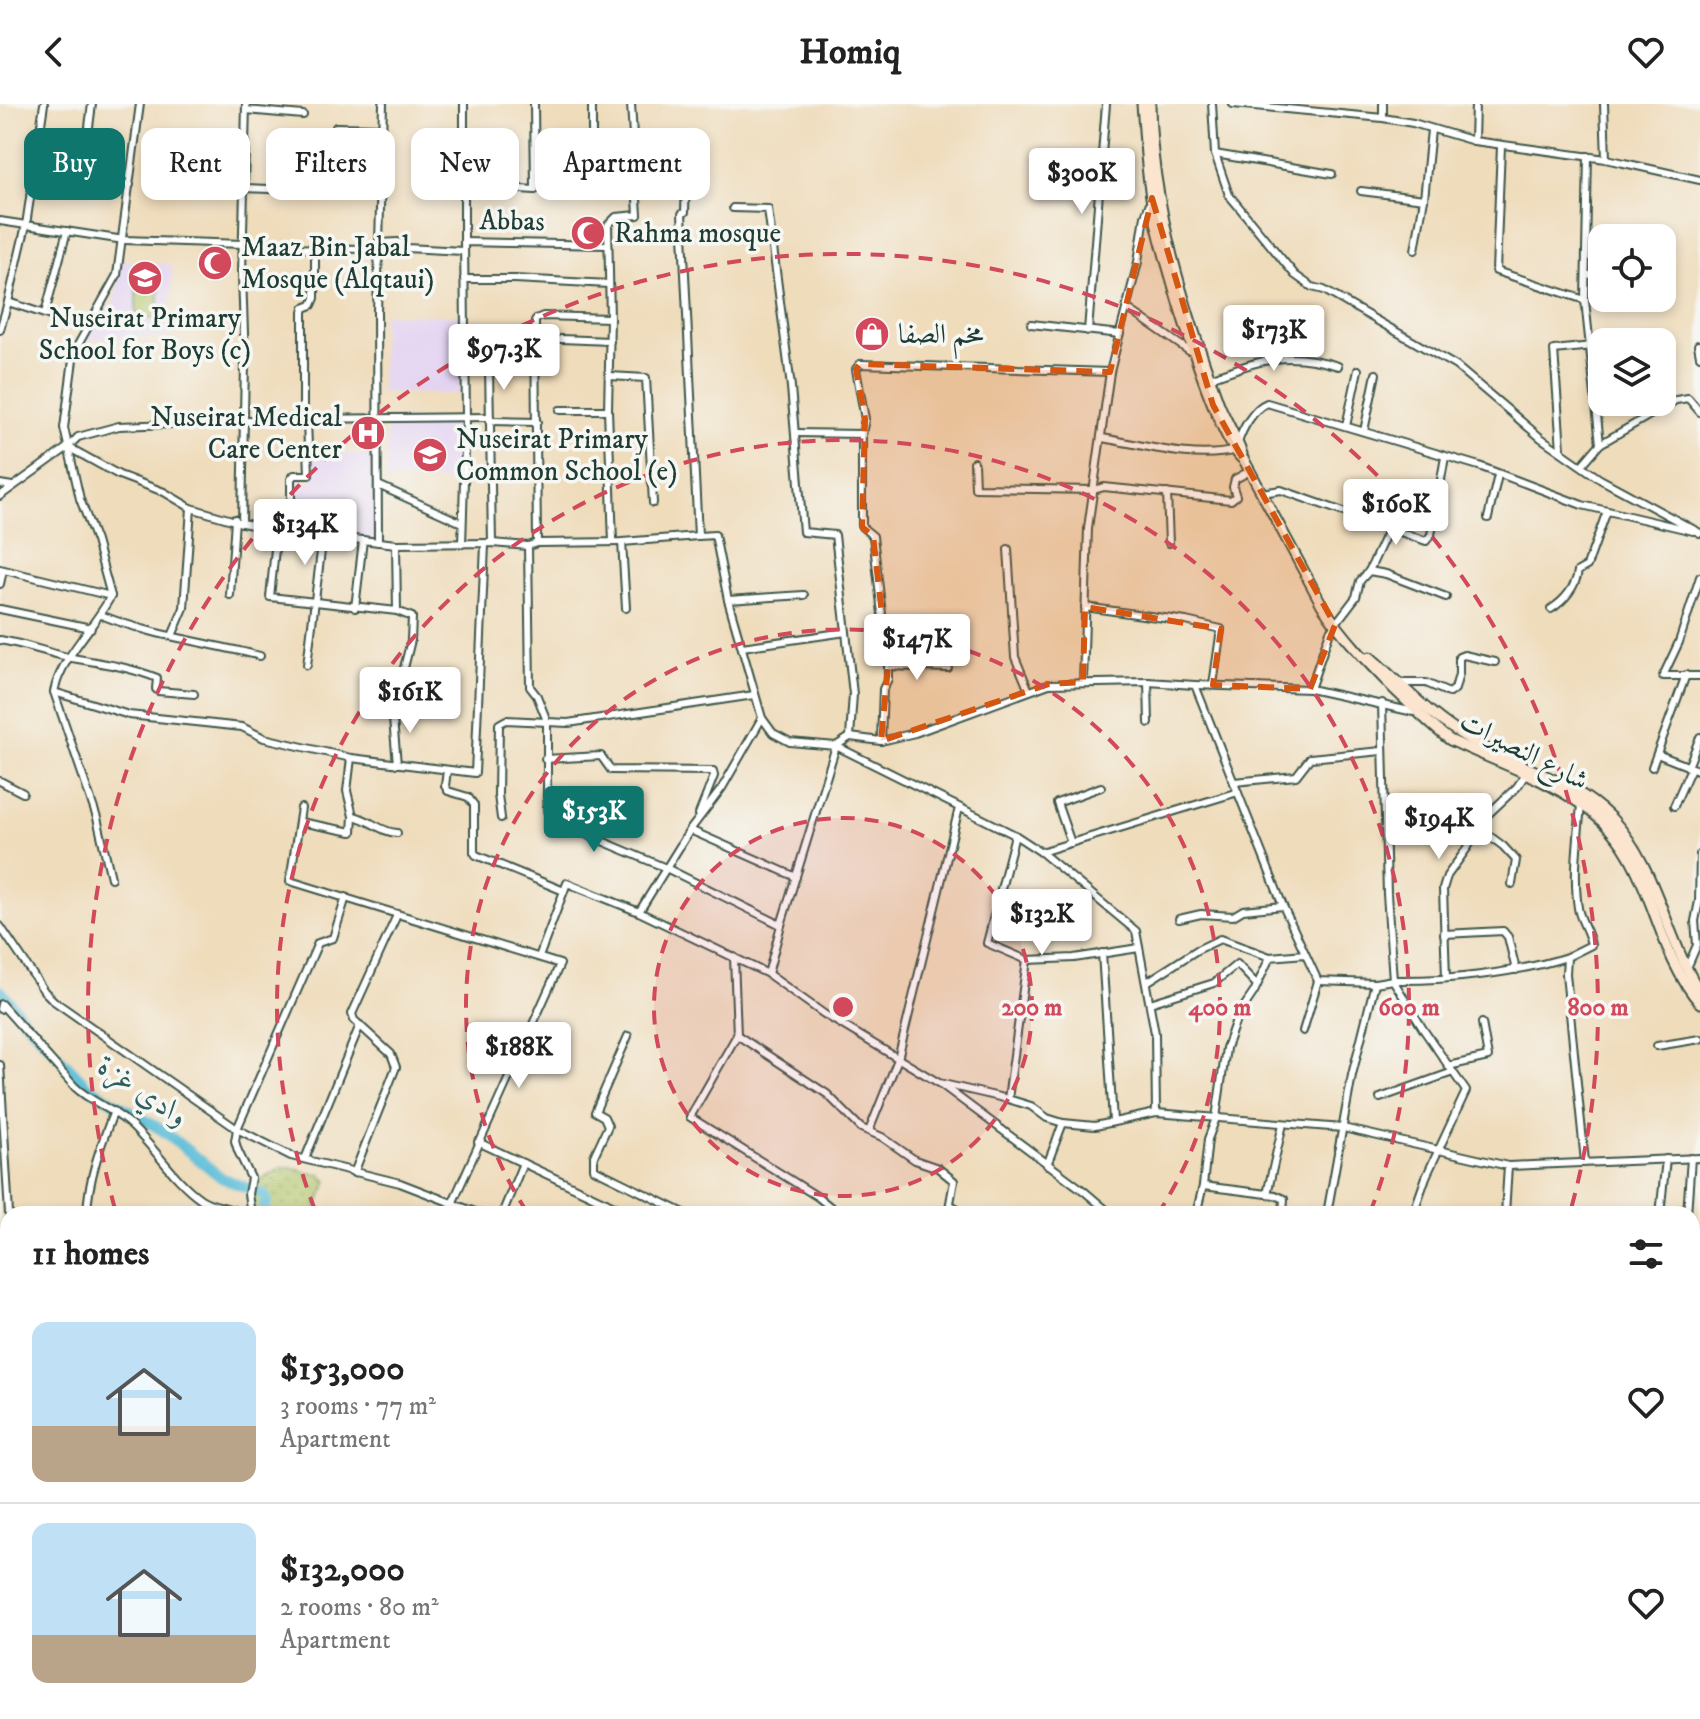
<!DOCTYPE html>
<html lang="en">
<head>
<meta charset="utf-8">
<style>
  :root { --surface:#fff; --page:#f2f2f2; --text:#222; --muted:#767676; --line:#e0e0e0; --accent:#0f766e }
  body { margin:0; font-family:"IM FELL DW Pica",Amiri,serif; background:var(--page); color:var(--text); height:100vh; display:flex; flex-direction:column; font-size:30px; white-space:nowrap }
  * { box-sizing:border-box; margin:0 }
  p { font-size:26px; color:var(--muted) }
  .icon { flex:none; width:44px; height:44px; fill:none; stroke:currentColor; stroke-width:2; stroke-linecap:round; stroke-linejoin:round }
  .map { position:relative; flex:1; overflow:hidden }
  .details { position:absolute; left:0px; top:1102px; width:1700px; height:514px; display:flex; flex-direction:column; background:var(--surface); border-radius:24px 24px 0 0; box-shadow:0 4px 12px #0003 }
  .details>* { flex:none }
  .hud { position:absolute; left:24px; top:24px; width:800px; height:72px; display:flex; gap:16px }
  .buttons { position:absolute; left:1588px; top:120px; display:grid; gap:16px }
  .buttons a { display:grid; place-items:center; width:88px; height:88px; border-radius:16px; background:var(--surface); box-shadow:0 4px 12px #0003; font-size:40px }
  .price { position:absolute; translate:-50% -68px; padding:0 18px; border-radius:8px; background:#fff; color:#222; font-size:26px; line-height:52px; filter:drop-shadow(0 2px 4px #0008) }
  .price::after { content:''; position:absolute; left:50%; top:48px; width:24px; height:18px; margin-left:-12px; background:inherit; clip-path:polygon(0 0,100% 0,50% 100%) }
  .price.on { background:var(--accent); color:#fff }
  ul { padding:0; list-style:none }
  li { display:flex; align-items:center; gap:24px; height:200px; padding:0 32px }
  li+li { border-top:2px solid var(--line) }
  li span { display:grid; place-items:center; flex:none; width:224px; height:160px; border-radius:16px; color:#555 }
  li>.icon { margin-inline-start:auto }
  span .icon { width:96px; height:96px; fill:#fffc; stroke-width:1 }
  li b { font-size:34px }
  h2 { display:flex; justify-content:space-between; align-items:center; height:96px; padding:0 32px; font-size:34px }
  .tag { padding:0 28px; border-radius:16px; background:var(--surface); box-shadow:0 4px 12px #0003; font-size:28px; line-height:72px }
  .tag.on { background:var(--accent); color:#fff }
  header { display:flex; justify-content:space-between; align-items:center; height:104px; padding:0 32px; background:var(--surface); font-size:36px; font-weight:700 }
  .map>svg:first-child { display:block }
  .built { fill:#e3d3f2 }
  .grass { fill:url(#grass-dots); stroke:#68814e; stroke-width:2 }
  .pitch { fill:#b2c569; stroke:#68814e; stroke-width:2 }
  .water { fill:#59bcd7; stroke:#3c7c86; stroke-width:2 }
  .lines { fill:none; stroke-linecap:round; stroke-linejoin:round }
  .river { stroke:#59bcd7; stroke-width:11 }
  .street-casing { stroke:#3e5548; stroke-width:10 }
  .secondary-casing { stroke:#3e5548; stroke-width:13 }
  .street { stroke:#fff; stroke-width:6 }
  .secondary { stroke:#fce5cf; stroke-width:9 }
  .marked { fill:#d45610; fill-opacity:0.2; stroke:#d45610; stroke-width:6; stroke-dasharray:16 10; stroke-linejoin:round }
  .ring { fill:none; stroke:#d1495b; stroke-width:4; stroke-dasharray:14 10 }
  .labels { text-anchor:middle; dominant-baseline:central; stroke-width:7; stroke-linejoin:round; paint-order:stroke }
  .street-label { font-size:28px; fill:#1f3d34; stroke:#f6f6f2 }
  .poi-label { font-size:28px; fill:#1f3d34; stroke:#f6f6f2; text-anchor:start }
  .water-label { font-size:30px; font-style:italic; fill:#2e5d5d; stroke:#f6f6f2 }
  .centre { fill:#d1495b; stroke:#f6f6f2; stroke-width:4 }
  .ring-label { font-size:24px; text-anchor:middle; font-weight:bold; fill:#d1495b; stroke:#f6f6f2; stroke-width:7; stroke-linejoin:round; paint-order:stroke }
</style>
</head>
<body>
<header><svg class="icon" aria-label="back" viewBox="0 0 24 24"><path d="M15 5l-7 7 7 7"/></svg>Homiq<svg class="icon" aria-label="heart" viewBox="0 0 24 24"><path d="M12 20l-8-8c-3-5 5-10 8-4 3-6 11-1 8 4z"/></svg></header>
<div class="map">
<svg width="1700" height="1615" viewBox="0 0 1700 1615">
  <defs>
    <pattern id="grass-dots" width="8" height="8" patternUnits="userSpaceOnUse" patternTransform="scale(2)"><rect width="8" height="8" fill="#b2c569"/><path d="M2 2h.1M6 6h.1" fill="none" stroke="#90a157" stroke-width="1.8" stroke-linecap="round"/></pattern>
  </defs>
  <rect width="100%" height="100%" fill="#f6f6f2"/>
  <filter id="ink" filterUnits="userSpaceOnUse"><feTurbulence type="fractalNoise" baseFrequency=".0125" numOctaves="2"/><feDisplacementMap in="SourceGraphic" scale="16" xChannelSelector="R" yChannelSelector="G"/><feConvolveMatrix kernelMatrix="1 2 1 2 8 2 1 2 1" color-interpolation-filters="sRGB"/></filter>
  <filter id="wash" filterUnits="userSpaceOnUse"><feTurbulence type="fractalNoise" baseFrequency=".006" numOctaves="4" result="noise"/><feDisplacementMap in="SourceGraphic" scale="32" xChannelSelector="R" yChannelSelector="G"/><feGaussianBlur stdDeviation="1.8" result="paint"/><feColorMatrix in="noise" values="0 0 0 0 0 0 0 0 0 0 0 0 0 0 0 0 0 1.4 0 .05"/><feComposite in="paint" operator="in"/></filter>
  <g filter="url(#wash)">
    <rect width="100%" height="100%" fill="#efdcbb"/>
    <g class="built">
      <polygon points="122,156 172,161 170,234 86,235 102,203 112,206"/>
      <polygon points="383,210 461,212 459,290 381,288"/>
      <polygon points="462,314 462,377 387,375 387,316"/>
      <polygon points="313,350 374,350 374,434 349,432 348,426 294,419 295,376 313,379"/>
    </g>
    <path class="grass" d="M 283,1063 C 297,1062 307,1071 320,1070 L 327,1077 L 315,1110 L 254,1110 L 251,1092 L 253,1080 Z"/>
    <polygon class="pitch" points="136,172 154,172 154,179 159,180 159,215 136,214"/>
    <polygon class="water" points="8,1559 8,1608 1692,1608 1692,1560 1700,1559 1700,1615 0,1615 0,1560"/>
    <g class="lines">
      <polyline class="river" points="0,886 25,917 87,982 162,1026 222,1074 265,1091 267,1097 264,1102 268,1110"/>
    </g>
  </g>
  <g filter="url(#ink)">
    <g class="lines">
      <g class="street-casing">
        <g id="street">
          <polyline points="1212,0 1215,50 1229,91 1295,171 1312,183 1324,186 1456,262 1541,334 1600,375 1700,429"/>
          <polyline points="1233,0 1383,14 1413,19 1474,37 1606,55 1700,76"/>
          <polyline points="1604,0 1606,55"/>
          <polyline points="246,6 303,11"/>
          <polyline points="1383,14 1383,0"/>
          <polyline points="336,23 382,24"/>
          <polyline points="1474,37 1475,0"/>
          <polyline points="1501,42 1496,167 1585,196"/>
          <polyline points="1215,50 1332,70"/>
          <polyline points="1588,52 1585,196 1600,340"/>
          <polyline points="33,70 130,81"/>
          <polyline points="592,73 592,0"/>
          <polyline points="686,75 685,108 682,110 698,432 715,431 728,496 762,614 773,629 790,638 836,642 850,633 853,590 835,431 803,428 791,283 768,105 733,104"/>
          <polyline points="82,76 92,0"/>
          <polyline points="244,84 316,87 380,84"/>
          <polyline points="505,84 535,86 534,0"/>
          <polyline points="1361,87 1424,95"/>
          <polyline points="0,117 124,136 244,140 254,144 379,145"/>
          <polyline points="464,138 464,0"/>
          <polyline points="379,139 398,138 406,144 463,147"/>
          <polyline points="1415,146 1424,95 1431,26"/>
          <polyline points="1586,171 1602,171"/>
          <polyline points="464,175 515,175 609,180"/>
          <polyline points="8,198 26,121 44,0"/>
          <polyline points="1127,204 1189,247 1196,245"/>
          <polyline points="45,209 67,127"/>
          <polyline points="610,214 608,121 616,113 638,111 631,0"/>
          <polyline points="1031,220 1120,230"/>
          <polyline points="0,226 8,198 87,224"/>
          <polyline points="1088,227 1106,0"/>
          <polyline points="561,235 610,237"/>
          <polyline points="1698,241 1700,252"/>
          <polyline points="489,263 492,439"/>
          <polyline points="609,272 646,274 653,399"/>
          <path d="M 1210,274 C 1261,256 1285,246 1338,262"/>
          <polyline points="560,306 608,306"/>
          <polyline points="303,315 303,208 304,204 312,201 315,194 315,145"/>
          <polyline points="490,317 537,318"/>
          <polyline points="1346,322 1358,266"/>
          <polyline points="1364,327 1376,270"/>
          <polyline points="795,329 862,330 862,423 873,432 888,562 888,575 883,585 881,637"/>
          <polyline points="862,330 865,315 856,265 860,260 1110,268"/>
          <path d="M 1102,334 C 1145,341 1193,357 1237,346"/>
          <path d="M 1238,339 C 1242,325 1254,304 1267,299 L 1479,362 L 1582,401 L 1693,427"/>
          <polyline points="68,343 119,371 164,388 191,404 242,419 277,426 396,440 492,439 528,442 537,439 622,438 698,432"/>
          <polyline points="1561,346 1554,246 1592,242"/>
          <polyline points="974,358 975,384 1094,386 1104,383 1231,396 1236,392 1233,383 1235,375 1250,367"/>
          <polyline points="1582,361 1600,340 1676,296 1688,294 1700,308"/>
          <polyline points="0,380 12,382"/>
          <polyline points="378,381 462,419"/>
          <polyline points="1167,389 1169,439"/>
          <polyline points="1262,389 1281,386 1426,437 1431,431 1445,353"/>
          <polyline points="0,392 68,343 78,333 119,322 303,315 490,313"/>
          <polyline points="1488,414 1498,371"/>
          <polyline points="242,419 245,259 242,170 246,0"/>
          <polyline points="277,426 270,493 397,507"/>
          <polyline points="291,428 291,375 294,371 309,371 307,315"/>
          <polyline points="378,438 377,208 383,0"/>
          <polyline points="622,438 626,504"/>
          <polyline points="537,439 535,218 536,215 543,212 610,214 608,306 613,438"/>
          <polyline points="396,440 397,507 412,513 411,536 400,580"/>
          <polyline points="462,440 466,313 464,138 607,141"/>
          <polyline points="528,442 530,583 537,592 547,617 547,706 550,715 666,764 781,821"/>
          <polyline points="1008,445 1015,553 1029,587"/>
          <polyline points="0,465 111,492"/>
          <polyline points="1369,467 1389,424"/>
          <polyline points="1700,473 1679,538 1663,572 1700,572"/>
          <polyline points="0,480 3,466"/>
          <polyline points="230,491 235,415"/>
          <polyline points="728,496 804,491"/>
          <polyline points="1085,503 1186,517 1221,525 1213,581"/>
          <polyline points="355,504 363,436"/>
          <polyline points="0,505 91,524"/>
          <path d="M 1551,505 C 1564,497 1576,483 1578,467 L 1587,462 L 1607,407"/>
          <path d="M 101,511 C 152,532 207,538 260,552"/>
          <polyline points="172,532 184,504 191,404"/>
          <path d="M 0,536 C 25,540 48,549 72,554 C 101,559 130,563 157,574 L 156,585 L 158,587 L 194,590"/>
          <polyline points="742,543 846,528"/>
          <polyline points="307,561 323,431"/>
          <polyline points="888,562 948,564"/>
          <polyline points="1083,578 1088,424 1110,268 1138,158 1145,112 1151,96"/>
          <polyline points="1148,578 1149,619"/>
          <polyline points="1399,579 1426,579 1449,589 1455,585 1459,570 1459,553 1464,551 1495,558"/>
          <polyline points="1195,581 1310,585 1414,608"/>
          <polyline points="1310,585 1330,527 1356,493 1360,477 1369,467 1386,470 1446,493"/>
          <polyline points="54,588 129,611 242,623 264,634 351,654 347,687 353,712 352,728 300,718"/>
          <path d="M 1382,599 L 1387,790 L 1393,876 C 1446,877 1517,869 1567,853"/>
          <polyline points="392,604 397,660"/>
          <polyline points="850,633 881,637 915,629 1049,580 1148,578 1195,581 1283,802 1318,877 1375,879 1393,876 1423,925 1466,987 1426,1073 1413,1110"/>
          <polyline points="1657,650 1700,667"/>
          <polyline points="351,654 475,669 485,441"/>
          <polyline points="545,655 601,652 611,666 713,667 714,672 699,710"/>
          <polyline points="1652,663 1686,571"/>
          <polyline points="1688,663 1700,633"/>
          <polyline points="447,666 445,682 448,687 468,693 474,701 474,748 476,751 564,787"/>
          <polyline points="0,677 23,689"/>
          <polyline points="1234,678 1296,672 1310,654 1382,647"/>
          <path d="M 1581,701 C 1578,735 1573,770 1578,804 C 1580,817 1589,827 1591,841 L 1567,853 L 1566,870 L 1585,1058"/>
          <polyline points="1674,702 1691,664"/>
          <polyline points="301,704 290,777 560,860 452,1100"/>
          <path d="M 353,712 C 370,715 380,728 397,729"/>
          <polyline points="501,714 498,691 499,620 506,616 568,619 754,591"/>
          <polyline points="1479,724 1503,742 1516,756 1512,780"/>
          <polyline points="690,726 796,773"/>
          <polyline points="1071,739 1057,699 1101,683"/>
          <polyline points="1041,748 1238,688"/>
          <path d="M 111,774 L 97,714 L 54,588 C 61,553 94,524 111,492 L 96,437 L 80,395 L 64,324 L 74,248 L 117,171 L 140,0"/>
          <polyline points="639,808 690,726 722,684 762,614"/>
          <polyline points="1179,815 1201,810 1233,812 1243,806 1283,802"/>
          <polyline points="0,822 44,887 54,897 237,1025 291,1052 400,1079 480,1110"/>
          <polyline points="1444,830 1503,827 1508,833 1516,866"/>
          <polyline points="1102,849 1113,1017"/>
          <polyline points="539,853 567,779 639,808 768,870 824,910 939,979 1008,995 1031,1002 1047,1014 1063,1019 1095,1022 1156,1009 1343,1024 1508,1062 1700,1054"/>
          <polyline points="734,853 737,931 690,1013 818,1093 839,1110"/>
          <polyline points="1027,856 1074,854 1139,844"/>
          <polyline points="1687,864 1697,841 1695,817 1699,797 1700,750"/>
          <polyline points="768,870 781,821 836,642 1015,731 1041,748 1136,827 1155,929 1156,1009"/>
          <polyline points="1446,874 1443,785 1447,772 1468,743 1484,714 1517,683 1525,671"/>
          <polyline points="1147,878 1197,846 1220,835 1270,853 1305,850"/>
          <polyline points="1150,899 1214,879 1237,860 1257,881"/>
          <path d="M 0,905 L 1,900 L 75,983 C 91,998 111,1004 127,1018 C 154,1041 172,1075 201,1095 C 213,1103 229,1102 242,1110"/>
          <polyline points="1303,927 1318,877"/>
          <polyline points="737,931 827,990 861,1024 882,1033 915,1056 938,1064 954,1077 948,1110"/>
          <polyline points="628,932 595,1008 604,1013 608,1022 594,1052 594,1065 686,1110"/>
          <polyline points="1657,942 1700,935"/>
          <polyline points="0,961 9,1110"/>
          <polyline points="1448,962 1488,953 1482,919"/>
          <polyline points="942,981 1084,1087 1111,1110"/>
          <polyline points="1380,994 1453,968"/>
          <polyline points="1008,995 1027,856 987,839 1015,731"/>
          <polyline points="869,1027 898,955 959,704"/>
          <polyline points="478,1038 631,1110"/>
          <polyline points="305,1055 360,921"/>
          <polyline points="1047,1061 1063,1019"/>
          <polyline points="354,1069 396,963 391,950 354,916 352,910 397,811"/>
          <polyline points="1203,1082 1275,1091 1284,1095 1283,1110"/>
          <polyline points="1267,1090 1283,1020"/>
          <polyline points="951,1101 966,1110"/>
          <path d="M 87,1110 C 88,1075 101,1040 114,1007"/>
          <polyline points="251,1110 248,1090 251,1074 238,1047 235,1037 237,1025 318,839 333,834 346,793"/>
          <polyline points="502,1110 523,1059"/>
          <polyline points="600,1110 606,1098"/>
          <polyline points="1196,1110 1203,1082 1208,1035 1216,1014 1226,944 1237,913 1254,888 1270,853"/>
          <polyline points="1327,1110 1352,971 1375,879"/>
          <polyline points="1505,1110 1508,1062"/>
          <polyline points="1660,1110 1666,1055"/>
          <polyline points="1687,1110 1691,1054"/>
          <polyline points="1692,1236 1700,1237"/>
          <polyline points="1692,1305 1700,1304"/>
          <polyline points="1692,1383 1700,1383"/>
        </g>
      </g>
      <g class="secondary-casing">
        <g id="secondary">
          <path d="M 1142,0 C 1145,35 1146,70 1153,104 C 1161,146 1215,337 1244,356 L 1322,501 C 1343,533 1368,559 1395,586 C 1413,603 1430,621 1450,636 C 1512,666 1592,687 1628,750 C 1656,797 1663,857 1700,899"/>
          <path d="M 1150,0 C 1151,99 1185,207 1219,300 C 1226,317 1236,333 1242,350"/>
          <path d="M 1370,553 C 1403,582 1431,613 1469,635 C 1516,664 1572,674 1612,715 C 1657,763 1665,833 1700,888"/>
          <polyline points="1692,1450 1700,1447"/>
          <polyline points="0,1512 8,1514"/>
        </g>
      </g>
      <use href="#street" class="street"/>
      <use href="#secondary" class="secondary"/>
    </g>
  </g>
  <path class="marked" d="M 1152,94 L 1213,301 L 1335,521 L 1310,585 L 1213,581 L 1221,525 L 1085,503 L 1083,578 L 1049,580 L 881,637 L 888,562 L 873,432 L 862,423 L 865,315 L 856,265 L 860,260 L 1110,268 Z"/>
  <circle cx="843" cy="903" r="189" fill="#d1495b" fill-opacity=".12"/>
  <g class="ring">
    <circle cx="843" cy="903" r="189"/>
    <path d="M527 1108A377 377 0 1 1 1159 1108"/>
    <path d="M315 1106A566 566 0 1 1 1371 1106"/>
    <path d="M115 1105A755 755 0 1 1 1571 1105"/>
  </g>
  <defs>
    <g id="mosque-disc" transform="scale(1.8)"><circle r="9.5" fill="#d1495b" stroke="#f6f6f2"/><path d="M3.5-4.9A6 6 0 1 0 3.5 4.9A5 5 0 1 1 3.5-4.9Z" fill="#fff"/></g>
    <g id="school-disc" transform="scale(1.8)"><circle r="9.5" fill="#d1495b" stroke="#f6f6f2"/><path d="M0-5L7-2L0 1L-7-2ZM-4 1L0 2.5L4 1V4Q0 6-4 4Z" fill="#fff"/></g>
    <g id="shop-disc" transform="scale(1.8)"><circle r="9.5" fill="#d1495b" stroke="#f6f6f2"/><path d="M-5-2.5h2.3a2.7 3.5 0 0 1 5.4 0H5L5.5 6h-11ZM-1.5-2.5h3a1.5 2.3 0 0 0-3 0Z" fill="#fff"/></g>
    <g id="hospital-disc" transform="scale(1.8)"><circle r="9.5" fill="#d1495b" stroke="#f6f6f2"/><path d="M-5-5h3v3.5h4V-5h3V5h-3V1.5h-4V5h-3Z" fill="#fff"/></g>
  </defs>
  <g fill-rule="evenodd">
    <use href="#mosque-disc" x="588" y="129"/>
    <use href="#mosque-disc" x="215" y="159"/>
    <use href="#school-disc" x="145" y="174"/>
    <use href="#shop-disc" x="872" y="230"/>
    <use href="#hospital-disc" x="368" y="329"/>
    <use href="#school-disc" x="430" y="351"/>
  </g>
  <g class="labels">
    <g class="street-label">
      <text transform="translate(512 117) rotate(1)">Abbas</text>
      <text transform="translate(1524 647) rotate(27)">شارع النصيرات</text>
    </g>
    <g class="poi-label">
      <text x="614" y="129">Rahma mosque</text>
      <text x="241" y="143">Maaz Bin Jabal<tspan x="241" dy="32">Mosque (Alqtaui)</tspan></text>
      <text x="145" y="214" text-anchor="middle">Nuseirat Primary<tspan x="145" dy="32">School for Boys (c)</tspan></text>
      <text x="898" y="230">مخم الصفا</text>
      <text x="342" y="313" text-anchor="end">Nuseirat Medical<tspan x="342" dy="32">Care Center</tspan></text>
      <text x="456" y="335">Nuseirat Primary<tspan x="456" dy="32">Common School (e)</tspan></text>
    </g>
    <g class="water-label">
      <text transform="translate(143 988) rotate(34)">وادي غزة</text>
    </g>
  </g>
  <circle cx="843" cy="903" r="12" class="centre"/>
  <g class="ring-label">
    <text x="1032" y="911">200 m</text>
    <text x="1220" y="911">400 m</text>
    <text x="1409" y="911">600 m</text>
    <text x="1598" y="911">800 m</text>
  </g>
</svg>
<div class="buttons">
<a><svg class="icon" aria-label="locate" viewBox="0 0 24 24"><circle cx="12" cy="12" r="6"/><path d="M12 2v4M12 18v4M2 12h4M18 12h4"/></svg></a>
<a><svg class="icon" aria-label="layers" viewBox="0 0 24 24"><path d="M12 4l9 5-9 5-9-5zM3 14l9 5 9-5"/></svg></a>
</div>
<b class="price" style="left:1082px;top:112px">$300K</b>
<b class="price" style="left:1274px;top:269px">$173K</b>
<b class="price" style="left:504px;top:288px">$97.3K</b>
<b class="price" style="left:1396px;top:443px">$160K</b>
<b class="price" style="left:305px;top:463px">$134K</b>
<b class="price" style="left:917px;top:578px">$147K</b>
<b class="price" style="left:410px;top:631px">$161K</b>
<b class="price on" style="left:594px;top:750px">$153K</b>
<b class="price" style="left:1439px;top:757px">$194K</b>
<b class="price" style="left:1042px;top:853px">$132K</b>
<b class="price" style="left:519px;top:986px">$188K</b>
<div class="hud">
<a class="tag on">Buy</a>
<a class="tag">Rent</a>
<a class="tag">Filters</a>
<a class="tag">New</a>
<a class="tag">Apartment</a>
</div>
<section class="details">
<h2>11 homes<svg class="icon" aria-label="filters" viewBox="0 0 24 24"><path d="M4 7h16M4 17h16"/><circle cx="9" cy="7" r="2"/><circle cx="15" cy="17" r="2"/></svg></h2>
<ul>
<li><span style="background:linear-gradient(#bfe0f5 65%,#b9a48a 0)"><svg class="icon" aria-label="home" viewBox="0 0 24 24"><path d="M3 11l9-7 9 7M6 9v11h12V9"/></svg></span><div><b>$153,000</b><p>3 rooms · 77 m²</p><p>Apartment</p></div><svg class="icon" aria-label="heart" viewBox="0 0 24 24"><path d="M12 20l-8-8c-3-5 5-10 8-4 3-6 11-1 8 4z"/></svg></li>
<li><span style="background:linear-gradient(#bfe0f5 70%,#b9a48a 0)"><svg class="icon" aria-label="home" viewBox="0 0 24 24"><path d="M3 11l9-7 9 7M6 9v11h12V9"/></svg></span><div><b>$132,000</b><p>2 rooms · 80 m²</p><p>Apartment</p></div><svg class="icon" aria-label="heart" viewBox="0 0 24 24"><path d="M12 20l-8-8c-3-5 5-10 8-4 3-6 11-1 8 4z"/></svg></li>
</ul>
</section>
</div>
</body>
</html>
